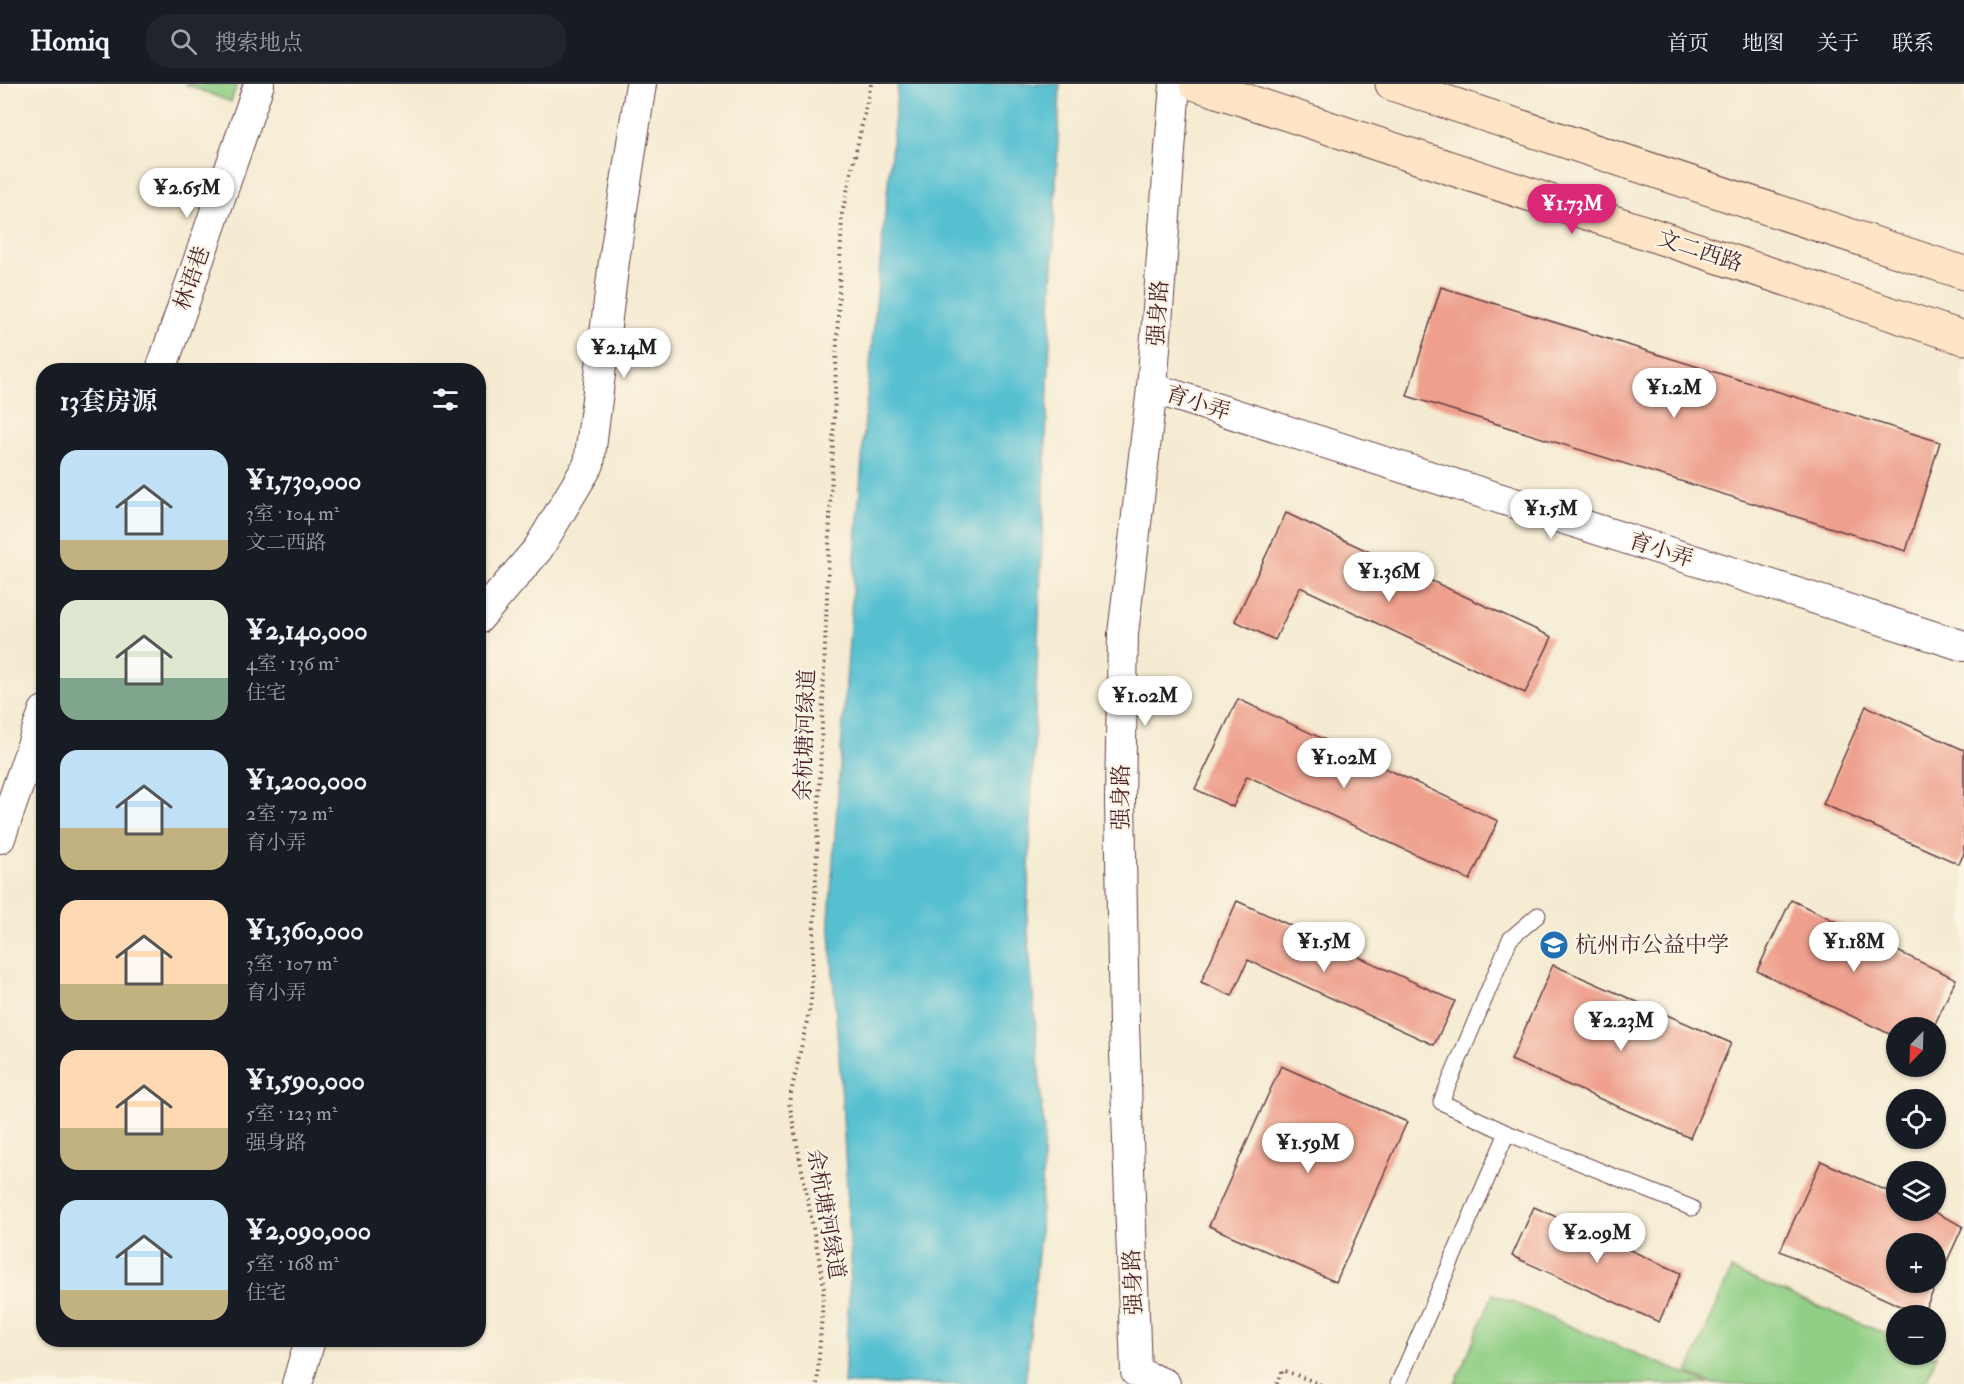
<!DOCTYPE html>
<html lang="zh">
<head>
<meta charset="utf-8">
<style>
  :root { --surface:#171b24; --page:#20242c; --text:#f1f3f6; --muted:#9ea1a6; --line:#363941; --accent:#db2777 }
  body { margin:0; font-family:"IM FELL Double Pica","Noto Serif SC",serif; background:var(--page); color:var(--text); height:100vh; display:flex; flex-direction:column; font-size:22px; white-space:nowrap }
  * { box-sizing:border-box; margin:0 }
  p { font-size:20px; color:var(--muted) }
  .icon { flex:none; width:33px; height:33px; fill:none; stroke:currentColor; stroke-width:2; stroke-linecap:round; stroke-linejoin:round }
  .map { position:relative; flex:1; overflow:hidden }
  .drawer { position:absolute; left:36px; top:279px; width:450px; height:984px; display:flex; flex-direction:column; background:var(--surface); border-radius:24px; box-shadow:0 2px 4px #0004 }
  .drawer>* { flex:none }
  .needle { width:39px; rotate:203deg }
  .tools { position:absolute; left:1886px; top:933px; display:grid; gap:12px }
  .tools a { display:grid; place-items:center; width:60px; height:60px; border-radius:50%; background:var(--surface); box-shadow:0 2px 4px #0004; font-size:30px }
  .price { position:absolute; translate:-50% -51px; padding:0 14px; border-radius:21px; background:#fff; color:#222; font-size:20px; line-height:39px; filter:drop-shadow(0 2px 3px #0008) }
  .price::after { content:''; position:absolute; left:50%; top:36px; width:18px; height:14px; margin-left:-9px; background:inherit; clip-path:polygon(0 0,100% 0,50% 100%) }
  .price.on { background:var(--accent); color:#fff }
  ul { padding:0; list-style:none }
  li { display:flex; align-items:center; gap:18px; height:150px; padding:0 24px }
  li span { display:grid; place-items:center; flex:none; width:168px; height:120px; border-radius:18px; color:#555 }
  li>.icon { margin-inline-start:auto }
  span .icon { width:72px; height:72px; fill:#fffc; stroke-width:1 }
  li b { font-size:26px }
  h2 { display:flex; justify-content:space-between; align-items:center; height:72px; padding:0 24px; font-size:26px }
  header { display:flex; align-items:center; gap:36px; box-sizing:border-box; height:84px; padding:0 30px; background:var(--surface); border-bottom:2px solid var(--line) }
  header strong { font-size:28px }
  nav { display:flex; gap:33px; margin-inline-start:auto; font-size:21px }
  .search { width:420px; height:54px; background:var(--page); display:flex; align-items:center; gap:15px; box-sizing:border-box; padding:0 21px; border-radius:24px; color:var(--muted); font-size:22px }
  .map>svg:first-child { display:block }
  .green { fill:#90cf85; stroke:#6d7758; stroke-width:1.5 }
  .water { fill:#56c0d1; stroke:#50707e; stroke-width:1.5 }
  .building { fill:#eea08d; fill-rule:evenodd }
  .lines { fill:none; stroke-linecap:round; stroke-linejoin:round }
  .service-casing { stroke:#643e44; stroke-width:17 }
  .minor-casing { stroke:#643e44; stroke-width:32 }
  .secondary-casing { stroke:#643e44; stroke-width:35 }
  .path { stroke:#643e44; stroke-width:4; stroke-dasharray:1.5 4.5; stroke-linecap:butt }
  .service { stroke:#fff; stroke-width:15 }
  .minor { stroke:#fff; stroke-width:30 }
  .secondary { stroke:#fde5c5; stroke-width:33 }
  .labels { text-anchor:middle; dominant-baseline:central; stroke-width:4.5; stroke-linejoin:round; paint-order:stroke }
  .street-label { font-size:22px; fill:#4a1f2b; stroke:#fcf5e5 }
  .poi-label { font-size:22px; fill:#4a1f2b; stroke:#fcf5e5; text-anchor:start }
</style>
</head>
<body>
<header>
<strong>Homiq</strong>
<div class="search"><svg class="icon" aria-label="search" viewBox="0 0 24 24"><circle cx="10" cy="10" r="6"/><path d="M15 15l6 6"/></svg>搜索地点</div>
<nav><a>首页</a><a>地图</a><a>关于</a><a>联系</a></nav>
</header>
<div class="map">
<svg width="1964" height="1300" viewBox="0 0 1964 1300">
  <rect width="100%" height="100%" fill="#fcf5e5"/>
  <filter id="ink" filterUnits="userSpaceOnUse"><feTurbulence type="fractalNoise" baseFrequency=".0167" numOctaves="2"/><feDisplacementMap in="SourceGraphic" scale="12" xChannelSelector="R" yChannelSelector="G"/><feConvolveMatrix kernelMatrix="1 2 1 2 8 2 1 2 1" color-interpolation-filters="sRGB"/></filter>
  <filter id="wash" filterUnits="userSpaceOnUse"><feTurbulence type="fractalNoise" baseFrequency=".008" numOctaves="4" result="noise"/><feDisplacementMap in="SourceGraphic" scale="24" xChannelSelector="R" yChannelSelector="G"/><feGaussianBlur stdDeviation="1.35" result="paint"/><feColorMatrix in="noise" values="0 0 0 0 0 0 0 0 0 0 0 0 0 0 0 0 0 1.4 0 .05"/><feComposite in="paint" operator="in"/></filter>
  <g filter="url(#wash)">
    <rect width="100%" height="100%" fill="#f5ebd2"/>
    <g class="green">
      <polygon points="184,0 237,0 231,18"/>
      <polygon points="1731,1186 1896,1254 1896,1270 1937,1271 1925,1300 1714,1300 1688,1289"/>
      <polygon points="1493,1210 1709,1300 1455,1300"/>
    </g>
    <polygon class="water" points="898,0 1060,0 1027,837 1044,1049 1040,1149 1025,1300 844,1300 851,1177 842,1014 829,835 866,321"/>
    <g id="blocks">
      <g class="building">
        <polygon points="1441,203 1940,358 1906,467 1407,312"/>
        <polygon points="1286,429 1552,553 1525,609 1300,503 1275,556 1235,537"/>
        <polygon points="1238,615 1498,737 1470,796 1247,692 1233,723 1195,705"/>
        <polygon points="1866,622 1964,666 1964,769 1959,780 1823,720"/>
        <polygon points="1791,816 1956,895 1933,944 1896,944 1896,953 1757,887"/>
        <polygon points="1237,817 1455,917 1434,961 1248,876 1232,912 1201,898"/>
        <polygon points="1553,881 1731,959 1690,1054 1511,976"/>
        <polygon points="1281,982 1407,1038 1336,1198 1209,1142"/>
        <path d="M 1821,1077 L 1896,1111 L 1896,1126 L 1930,1126 L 1963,1142 L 1922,1232 L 1780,1167 ZM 1896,1160 L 1935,1160 L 1935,1198 L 1896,1198 Z"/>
        <polygon points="1534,1123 1681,1189 1659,1238 1512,1172"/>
      </g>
    </g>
  </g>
  <g filter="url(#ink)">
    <use href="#blocks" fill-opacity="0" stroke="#643e44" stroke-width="1.5"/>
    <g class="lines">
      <g class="service-casing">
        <g id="service">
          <polyline points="1538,831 1510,855 1441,1018 1507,1049 1692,1124"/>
          <polyline points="1398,1300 1507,1049"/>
        </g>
      </g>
      <g class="minor-casing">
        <g id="minor">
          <polyline points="161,286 259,0"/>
          <polyline points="1152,304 1964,562"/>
          <polyline points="478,535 538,465 589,380 614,177 641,0"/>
          <polyline points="0,754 44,627"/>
          <polyline points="297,1300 310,1256"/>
          <polyline points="1165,1300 1136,1288 1124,941 1120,716 1123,550 1152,304 1175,0"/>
        </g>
      </g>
      <g class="secondary-casing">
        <g id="secondary">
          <polyline points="1196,0 1964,254"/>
          <polyline points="1392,0 1964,189"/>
        </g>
      </g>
      <g class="path">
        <polyline points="817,1300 824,1201 789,1018 811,919 842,130 871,0"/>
        <polyline points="1277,1300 1283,1286 1320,1300"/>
      </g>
      <use href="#service" class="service"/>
      <use href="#minor" class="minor"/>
      <use href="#secondary" class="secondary"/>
    </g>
  </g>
  <defs>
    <g id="school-disc" transform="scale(1.5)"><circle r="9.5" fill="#1f6fb2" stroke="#fcf5e5"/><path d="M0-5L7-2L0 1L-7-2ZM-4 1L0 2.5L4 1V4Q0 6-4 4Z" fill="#fff"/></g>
  </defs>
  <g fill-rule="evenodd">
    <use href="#school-disc" x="1554" y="861"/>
  </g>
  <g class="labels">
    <g class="street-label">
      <text transform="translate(1700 167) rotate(18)">文二西路</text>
      <text transform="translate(192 194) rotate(-71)">林语巷</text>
      <text transform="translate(1158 229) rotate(-86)">强身路</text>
      <text transform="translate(1198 319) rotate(18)">育小弄</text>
      <text transform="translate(1661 466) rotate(18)">育小弄</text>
      <text transform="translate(805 651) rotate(-88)">余杭塘河绿道</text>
      <text transform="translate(1121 713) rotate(-90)">强身路</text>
      <text transform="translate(826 1130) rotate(80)">余杭塘河绿道</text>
      <text transform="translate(1133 1198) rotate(-92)">强身路</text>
    </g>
    <g class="poi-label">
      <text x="1575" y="861">杭州市公益中学</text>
    </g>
  </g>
</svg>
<div class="tools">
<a><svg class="needle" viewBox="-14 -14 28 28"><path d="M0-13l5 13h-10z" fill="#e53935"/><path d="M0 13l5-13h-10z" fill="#9ea1a6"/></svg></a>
<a><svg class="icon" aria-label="locate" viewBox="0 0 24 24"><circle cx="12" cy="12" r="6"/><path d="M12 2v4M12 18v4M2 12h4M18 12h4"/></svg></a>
<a><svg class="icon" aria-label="layers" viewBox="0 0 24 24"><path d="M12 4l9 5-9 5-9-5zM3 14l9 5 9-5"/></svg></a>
<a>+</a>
<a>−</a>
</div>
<b class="price" style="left:187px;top:135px">¥2.65M</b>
<b class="price on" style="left:1572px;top:151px">¥1.73M</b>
<b class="price" style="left:624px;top:295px">¥2.14M</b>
<b class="price" style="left:1674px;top:335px">¥1.2M</b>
<b class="price" style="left:1551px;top:456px">¥1.5M</b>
<b class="price" style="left:1389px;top:519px">¥1.36M</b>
<b class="price" style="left:1145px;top:643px">¥1.02M</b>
<b class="price" style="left:1344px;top:705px">¥1.02M</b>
<b class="price" style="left:1324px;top:889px">¥1.5M</b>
<b class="price" style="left:1854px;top:889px">¥1.18M</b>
<b class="price" style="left:1621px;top:968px">¥2.23M</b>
<b class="price" style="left:1308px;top:1090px">¥1.59M</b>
<b class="price" style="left:1597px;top:1180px">¥2.09M</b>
<section class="drawer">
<h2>13套房源<svg class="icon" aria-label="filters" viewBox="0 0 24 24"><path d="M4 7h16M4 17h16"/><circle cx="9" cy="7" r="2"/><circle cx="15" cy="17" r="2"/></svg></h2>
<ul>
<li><span style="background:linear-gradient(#bfe0f5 75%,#c2b280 0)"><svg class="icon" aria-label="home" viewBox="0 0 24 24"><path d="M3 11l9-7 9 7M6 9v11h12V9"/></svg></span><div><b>¥1,730,000</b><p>3室 · 104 m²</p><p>文二西路</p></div></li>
<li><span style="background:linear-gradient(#dfe7d0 65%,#7fa58c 0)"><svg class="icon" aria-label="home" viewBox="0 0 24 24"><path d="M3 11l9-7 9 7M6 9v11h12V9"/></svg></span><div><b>¥2,140,000</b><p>4室 · 136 m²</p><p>住宅</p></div></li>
<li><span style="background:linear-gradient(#bfe0f5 65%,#c2b280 0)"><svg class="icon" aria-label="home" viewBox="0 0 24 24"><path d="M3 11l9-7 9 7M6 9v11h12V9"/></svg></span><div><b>¥1,200,000</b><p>2室 · 72 m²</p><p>育小弄</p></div></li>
<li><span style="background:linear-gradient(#ffd9b3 70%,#c2b280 0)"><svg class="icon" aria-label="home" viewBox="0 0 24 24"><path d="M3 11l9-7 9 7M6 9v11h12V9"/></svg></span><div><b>¥1,360,000</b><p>3室 · 107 m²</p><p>育小弄</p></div></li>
<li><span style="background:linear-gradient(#ffd9b3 65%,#c2b280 0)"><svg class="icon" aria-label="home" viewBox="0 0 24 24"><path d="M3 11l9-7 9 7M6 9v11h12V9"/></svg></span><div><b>¥1,590,000</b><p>5室 · 123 m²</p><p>强身路</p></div></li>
<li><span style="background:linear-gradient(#bfe0f5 75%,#c2b280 0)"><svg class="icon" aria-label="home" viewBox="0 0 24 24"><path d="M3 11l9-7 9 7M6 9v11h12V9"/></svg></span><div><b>¥2,090,000</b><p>5室 · 168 m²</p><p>住宅</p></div></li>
</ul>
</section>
</div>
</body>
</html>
